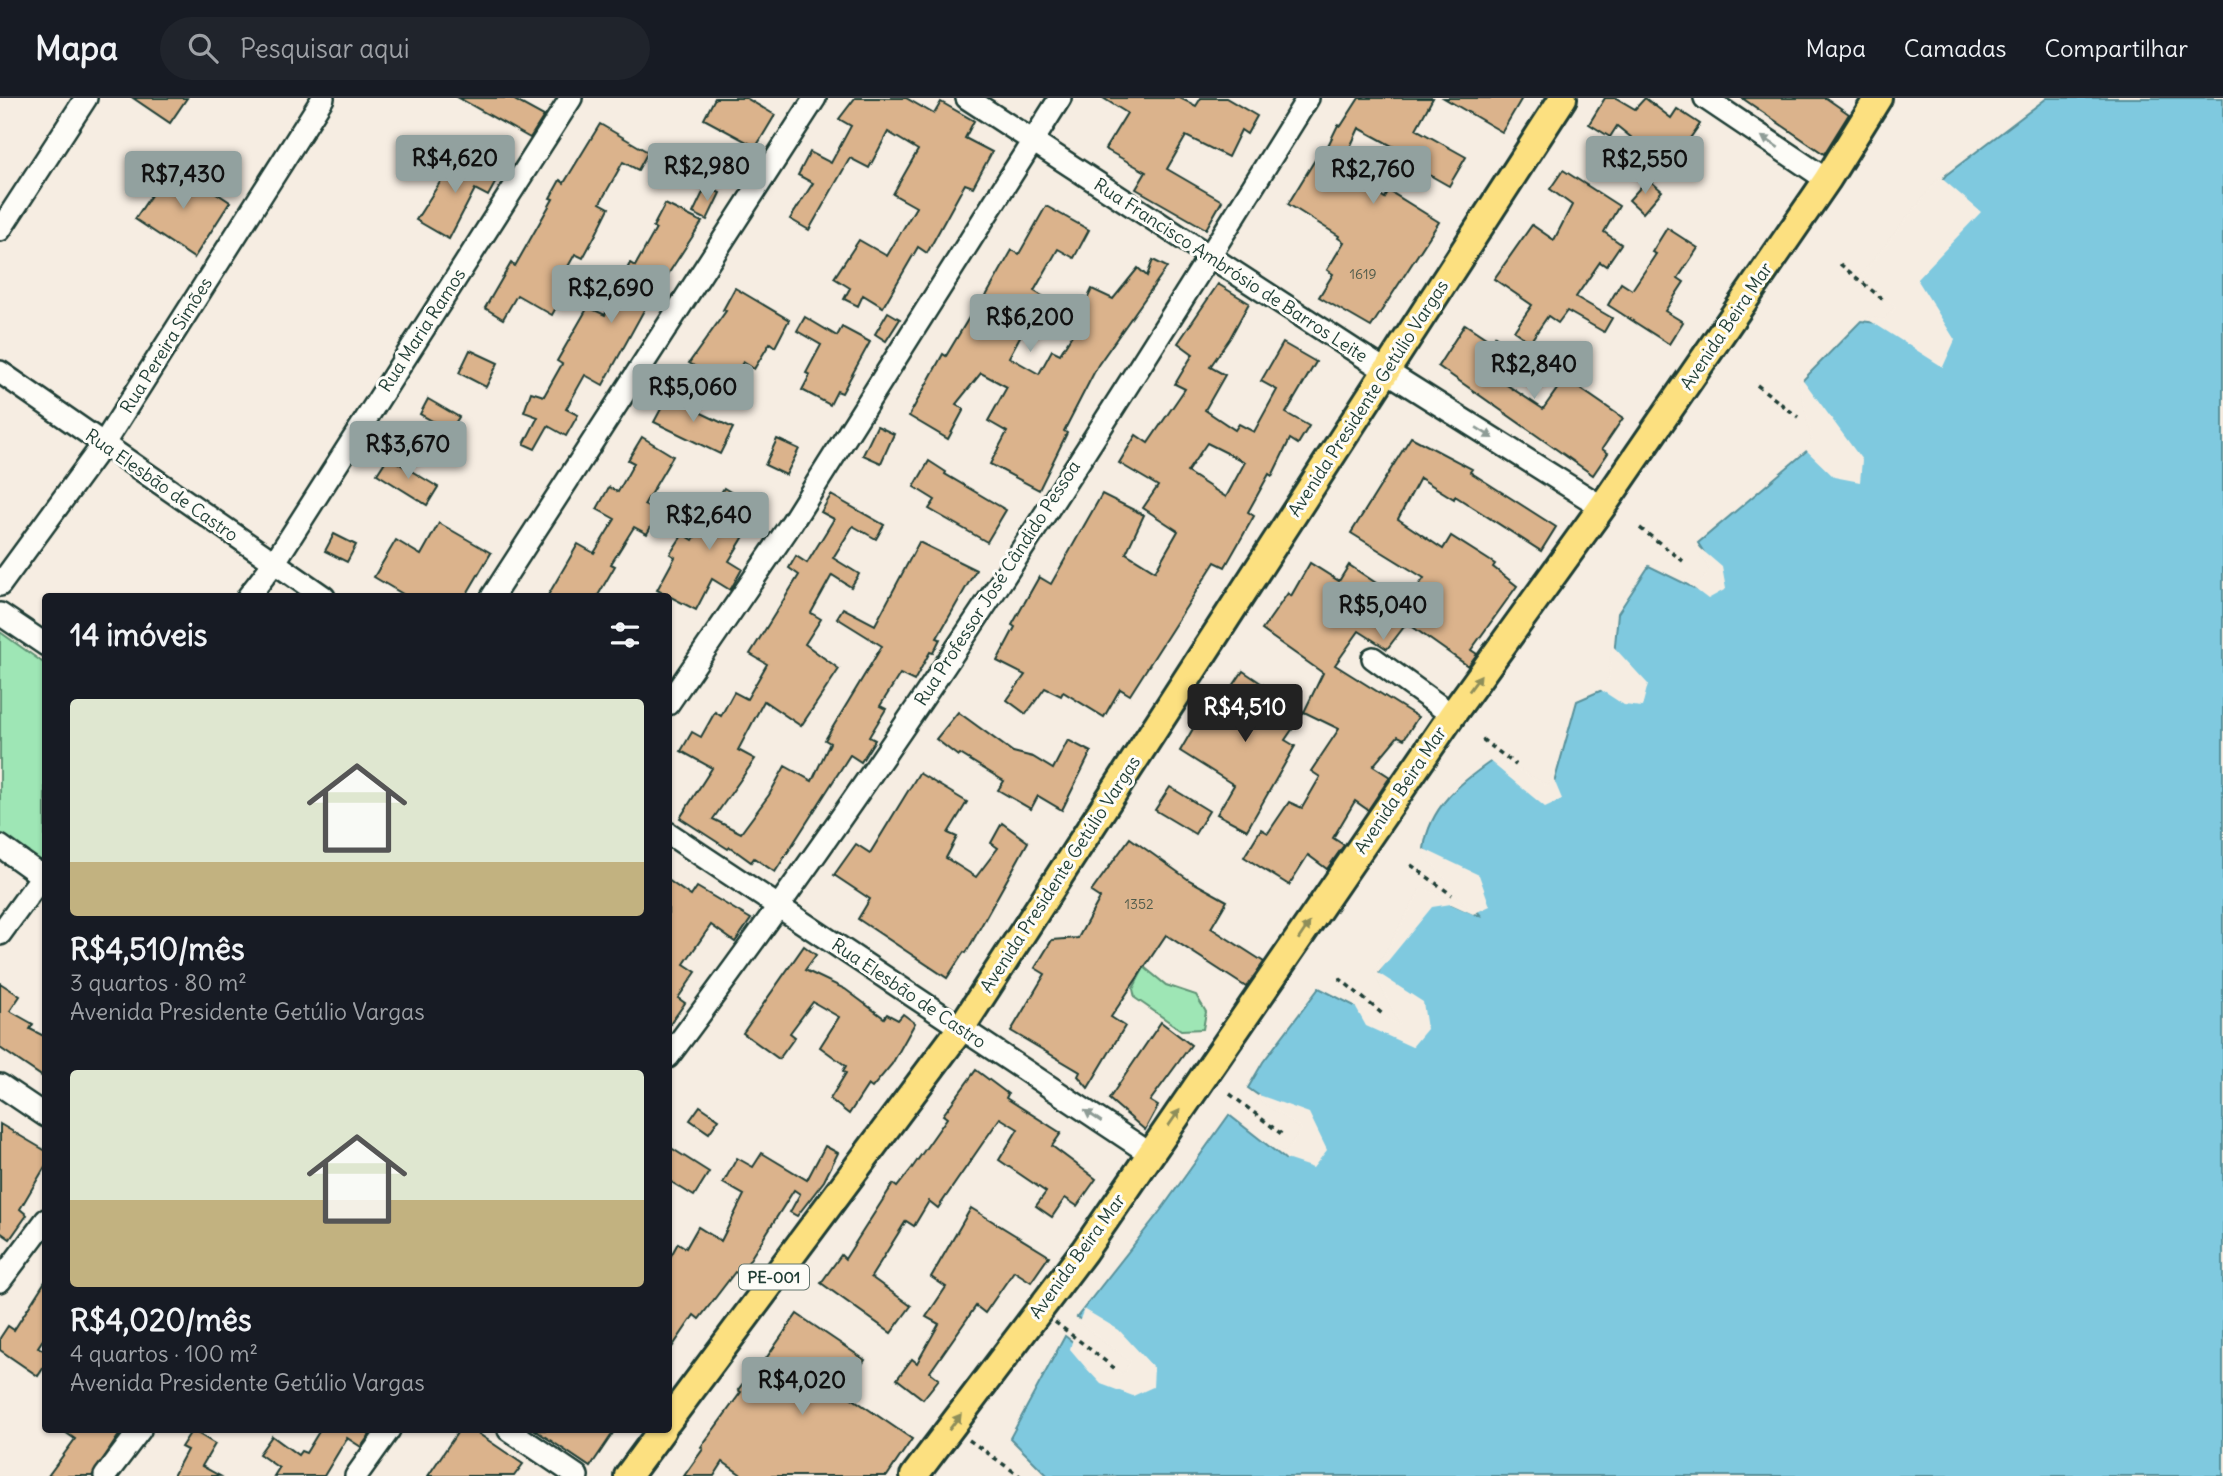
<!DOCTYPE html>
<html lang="pt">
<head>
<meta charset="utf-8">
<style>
  :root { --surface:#171b24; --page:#20242c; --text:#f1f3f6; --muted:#9ea1a6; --line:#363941; --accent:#92a19f }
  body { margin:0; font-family:Delius,sans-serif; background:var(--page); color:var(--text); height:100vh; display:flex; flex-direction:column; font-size:26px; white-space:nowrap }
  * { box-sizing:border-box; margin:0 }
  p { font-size:23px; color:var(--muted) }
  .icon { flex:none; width:38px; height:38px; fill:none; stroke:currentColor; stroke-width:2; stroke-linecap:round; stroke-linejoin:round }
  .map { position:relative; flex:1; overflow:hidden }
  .sheet { position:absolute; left:42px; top:495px; width:630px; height:840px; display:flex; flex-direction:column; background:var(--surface); border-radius:7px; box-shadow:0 2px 5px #0004 }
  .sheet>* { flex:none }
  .price { position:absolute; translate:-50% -60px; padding:0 16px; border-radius:7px; background:var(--accent); color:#111; font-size:23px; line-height:46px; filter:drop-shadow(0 2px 4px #0008) }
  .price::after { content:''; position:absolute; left:50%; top:42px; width:21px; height:16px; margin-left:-10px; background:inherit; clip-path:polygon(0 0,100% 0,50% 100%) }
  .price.selected { background:#222; color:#fff }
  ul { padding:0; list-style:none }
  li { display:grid; align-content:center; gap:14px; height:371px; padding:0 28px }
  li span { display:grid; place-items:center; height:217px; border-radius:7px; color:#555 }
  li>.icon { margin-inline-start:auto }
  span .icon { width:126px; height:126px; fill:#fffc; stroke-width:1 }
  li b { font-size:30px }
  h2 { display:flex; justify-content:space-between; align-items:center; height:84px; padding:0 28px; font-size:30px }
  header { display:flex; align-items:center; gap:42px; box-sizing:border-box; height:98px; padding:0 35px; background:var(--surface); border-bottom:2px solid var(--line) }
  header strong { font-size:33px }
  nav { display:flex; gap:38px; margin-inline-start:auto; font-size:24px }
  .search { width:490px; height:63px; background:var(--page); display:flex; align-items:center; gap:18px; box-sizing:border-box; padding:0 24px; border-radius:38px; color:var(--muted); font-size:26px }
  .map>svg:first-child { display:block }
  .green { fill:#9ee6b5; stroke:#5e9274; stroke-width:2 }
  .water { fill:#7fc9df; stroke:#59919b; stroke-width:2 }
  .pier { fill:#f6ede2 }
  .building { fill:#dbb38c; stroke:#1f3d34; stroke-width:2; fill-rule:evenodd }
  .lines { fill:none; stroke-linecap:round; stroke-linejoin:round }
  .minor-casing { stroke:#1f3d34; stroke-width:26 }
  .major-casing { stroke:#1f3d34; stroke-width:32 }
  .path { stroke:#1f3d34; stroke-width:3.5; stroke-dasharray:5 5; stroke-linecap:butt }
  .minor { stroke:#fdfcf7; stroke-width:21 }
  .major { stroke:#fce080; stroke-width:26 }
  .oneway { fill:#8e9c96 }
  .oneway2 { fill:#8e8e5a }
  .labels { text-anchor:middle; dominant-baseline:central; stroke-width:6; stroke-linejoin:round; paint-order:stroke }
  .number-label { font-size:14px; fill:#4e5a4a }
  .shield { fill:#fdfcf7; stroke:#62766e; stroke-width:2 }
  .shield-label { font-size:16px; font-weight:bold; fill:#1f3d34 }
  .street-label { font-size:18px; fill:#1f3d34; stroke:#fdfcf7 }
</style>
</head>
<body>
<header>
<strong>Mapa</strong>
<div class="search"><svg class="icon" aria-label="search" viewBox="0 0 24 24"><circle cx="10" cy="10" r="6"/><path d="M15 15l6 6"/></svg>Pesquisar aqui</div>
<nav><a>Mapa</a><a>Camadas</a><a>Compartilhar</a></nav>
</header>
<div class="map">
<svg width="2223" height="1378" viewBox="0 0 2223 1378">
  <rect width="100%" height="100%" fill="#f6ede2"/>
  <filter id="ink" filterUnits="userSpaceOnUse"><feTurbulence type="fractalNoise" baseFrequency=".0143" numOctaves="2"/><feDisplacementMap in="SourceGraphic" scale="14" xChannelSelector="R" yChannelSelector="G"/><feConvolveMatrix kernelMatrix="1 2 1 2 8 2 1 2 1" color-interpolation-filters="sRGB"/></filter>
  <g filter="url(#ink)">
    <g class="green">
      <polygon points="0,534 45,566 45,777 0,746"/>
      <polygon points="1144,869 1166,887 1196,897 1206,914 1203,931 1181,932 1135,900 1133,891"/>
    </g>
    <path class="water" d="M 2047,0 L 2223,0 L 2223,1378 L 1048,1378 L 1010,1340 L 1065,1238 L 1123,1282 L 1134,1262 L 1077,1219 L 1161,1112 L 1229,1017 L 1285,1061 L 1305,1030 L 1248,990 L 1263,964 L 1319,890 L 1406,934 L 1378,875 L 1423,793 L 1482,819 L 1424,751 C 1429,709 1461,684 1493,662 L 1552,692 L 1577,603 L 1607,590 L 1612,579 L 1618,515 L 1649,468 L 1698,492 L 1715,472 L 1698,445 L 1816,345 L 1802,283 L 1861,223 L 1885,226 L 1900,209 L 1865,177 L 1946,77 Z"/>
    <g class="pier">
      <polygon points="1940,79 1981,114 1917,181 1955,242 1943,269 1864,219 1884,222 1895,209 1861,177"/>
      <polygon points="1801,279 1862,362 1860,384 1834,379 1805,351 1812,343 1799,283"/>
      <polygon points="1694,445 1722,469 1726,491 1708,501 1679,479 1697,488 1710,472"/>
      <polygon points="1612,547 1648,586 1642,609 1624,607 1598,590 1605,587 1609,578"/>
      <polygon points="1494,658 1549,688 1552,677 1562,701 1545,709 1487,661"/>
      <polygon points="1424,751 1479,777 1490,808 1473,816 1451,806 1432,809 1378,875 1423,904 1427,931 1412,949 1366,928 1352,903 1400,927 1374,875 1420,792 1424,790 1470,811 1422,754"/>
      <polygon points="1259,997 1309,1015 1327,1052 1313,1070 1286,1061 1277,1050 1285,1056 1301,1031 1256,999"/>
      <polygon points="1084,1211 1119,1232 1154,1270 1153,1289 1133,1298 1101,1286 1086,1270 1070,1251 1073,1240 1123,1277 1130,1264 1079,1224"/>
    </g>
    <g class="building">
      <polygon points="133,0 187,0 170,25"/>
      <polygon points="459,0 511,0 544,18 530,40"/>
      <polygon points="715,0 746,0 775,17 756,49 704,21"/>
      <polygon points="855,0 906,0 934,16 941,4 974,23 965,40 992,54 973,89 965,86 927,155 918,149 883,209 863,197 858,208 844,201 850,190 834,180 859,142 887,158 916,109 893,96 918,52 888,34 869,70 850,60 809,132 790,121 813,85 798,77 810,54 831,65 851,28 839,21"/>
      <polygon points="1103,0 1180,0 1196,8 1201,0 1226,0 1257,18 1247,36 1241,32 1228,59 1186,38 1167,71 1222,103 1206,131 1136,91 1146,74 1105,51 1127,15"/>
      <polygon points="1359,0 1433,0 1416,31 1466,59 1449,88 1403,62 1407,56 1359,30 1340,71 1385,100 1389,93 1439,124 1371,229 1319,199 1333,176 1327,172 1344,144 1338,140 1339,138 1288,106 1318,57 1322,60 1338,27 1341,28"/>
      <polygon points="1444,0 1522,0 1502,34"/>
      <polygon points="1605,0 1616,0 1635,11 1645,0 1671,20 1677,11 1700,26 1667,73 1645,58 1648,53 1617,28 1610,39 1589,26"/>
      <polygon points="1742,0 1826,0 1849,16 1824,56"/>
      <polygon points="600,26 648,54 638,72 623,64 600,105 609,110 596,136 583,160 575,156 556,190 564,195 552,217 517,197 503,221 485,210 511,165 515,168 553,101 550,100 560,82 564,85"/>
      <polygon points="458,56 499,78 488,98 475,91 449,141 416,122"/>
      <polygon points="172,66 230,104 194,160 135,121"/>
      <polygon points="1563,72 1619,108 1604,134 1621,146 1606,168 1600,164 1576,199 1612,220 1604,234 1567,213 1558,225 1548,218 1530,244 1514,233 1532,207 1494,181 1532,127 1554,142 1572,107 1550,91"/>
      <polygon points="1648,81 1662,93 1643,115 1629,102"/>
      <polygon points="706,88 720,95 707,122 693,115"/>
      <polygon points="665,106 702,124 663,184 667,186 655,206 649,203 603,287 585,277 566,311 578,317 566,338 548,328 535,351 524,346 538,319 524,314 531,294 544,298 562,266 557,263 588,209 605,217 630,165 635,168 656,131 653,129"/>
      <polygon points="1046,108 1089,132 1074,160 1058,151 1034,193 1049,202 1036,224 1030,220 1009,259 1039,276 1052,252 1060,256 1082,221 1078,220 1092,191 1113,201 1138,170 1147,178 1153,162 1167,169 1098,267 1064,333 1067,335 1039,392 990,366 1007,334 988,323 1007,289 981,275 956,306 964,311 948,341 909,318 943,256 946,258 979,203 982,205 1012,152 1019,156"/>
      <polygon points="1667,130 1698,150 1678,180 1684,184 1665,213 1683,224 1669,246 1608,207 1621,185 1632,192 1656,156 1652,154"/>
      <path d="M 1218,186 L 1249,205 L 1230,240 L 1210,269 L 1225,277 L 1205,312 L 1235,332 L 1239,326 L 1254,334 L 1277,292 L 1261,283 L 1283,245 L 1316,264 L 1286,315 L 1309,328 L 1298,346 L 1290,341 L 1272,378 L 1269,376 L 1248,414 L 1254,418 L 1225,469 L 1215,464 L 1130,597 L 1120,591 L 1104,619 L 1063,594 L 1061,598 L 1045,590 L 1026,616 L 1007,602 L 1025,577 L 997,563 L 1015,529 L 1012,527 L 1039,479 L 1051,486 L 1102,396 L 1144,417 L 1126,455 L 1155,473 L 1178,433 L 1143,410 L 1158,388 L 1119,365 L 1136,337 L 1148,345 L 1185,291 L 1175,286 L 1193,256 L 1178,245 ZM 1207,345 L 1245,364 L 1226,399 L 1187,374 Z"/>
      <polygon points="735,190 789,222 775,249 770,245 754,271 743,264 730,288 689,265 726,213 723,212"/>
      <polygon points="888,214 900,221 886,243 875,236"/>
      <polygon points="805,219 837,238 842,229 870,244 842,295 837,293 830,307 802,292 810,277 806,275 821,247 797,233"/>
      <polygon points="1465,226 1492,244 1495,238 1514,251 1495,279 1543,311 1565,280 1623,320 1602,351 1608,355 1593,377 1438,268"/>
      <polygon points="470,252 498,265 486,289 459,275"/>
      <polygon points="670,294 695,307 693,311 733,330 720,356 654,324"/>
      <polygon points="428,301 459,319 450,333 420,316"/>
      <polygon points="877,328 894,336 881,365 863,357"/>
      <polygon points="642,339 673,358 644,407 659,414 647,436 634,429 611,466 615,468 597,499 547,499 578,446 594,455 615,421 597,411 609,389 618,394 634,365 628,362"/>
      <polygon points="1411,339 1472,371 1470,374 1556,429 1541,453 1455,398 1454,401 1420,380 1398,421 1443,451 1451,438 1495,466 1493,469 1517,488 1471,552 1477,556 1468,568 1407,525 1387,551 1359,533 1335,567 1418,619 1404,641 1398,638 1373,668 1390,679 1368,712 1355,703 1333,740 1344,747 1327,771 1308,757 1289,787 1244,759 1261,731 1268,735 1289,704 1302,710 1320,679 1311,673 1339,631 1304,614 1323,575 1262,532 1288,495 1291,498 1310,465 1339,483 1349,467 1406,505 1424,480 1351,435"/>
      <polygon points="777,341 799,351 786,377 765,367"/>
      <polygon points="388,359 438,389 427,407 377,376"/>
      <polygon points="929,363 946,374 945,376 1006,412 987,444 929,411 935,402 914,389"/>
      <polygon points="724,390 760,412 729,463 742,471 732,489 730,492 712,481 696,512 657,492 675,459 670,456 683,436 693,442"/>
      <polygon points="831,397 884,427 876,441 853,428 833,460 859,476 851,489 832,477 811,515 821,521 805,546 839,571 801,628 764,603 738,652 755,661 713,721 741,735 769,697 785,668 812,683 830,645 825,642 882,548 837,520 843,510 875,527 919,444 976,472 937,540 940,541 933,555 930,554 914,583 900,576 880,608 886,611 869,639 875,642 861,664 850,657 775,774 754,760 751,764 730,749 728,751 680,720 712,670 681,653 692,634 701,639 715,614 721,618 734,594 747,601 767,566 750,556 799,477 789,470 796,458 807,465 834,421 821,414"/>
      <polygon points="439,425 491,455 465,499 408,499 374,479 396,442 421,457"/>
      <polygon points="334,436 356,447 347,464 325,453"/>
      <polygon points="1243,573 1304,614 1285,642 1295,648 1247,732 1217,716 1234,687 1180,653 1211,600 1221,606"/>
      <polygon points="958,614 1013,654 1033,659 1053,671 1068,642 1091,654 1062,712 1038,698 1031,711 998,692 1004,683 960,656 958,658 936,641"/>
      <polygon points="919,675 967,704 948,735 957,739 946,760 976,779 998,750 991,745 1002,725 1028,744 966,855 964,854 947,880 858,821 870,801 834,777 856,746 870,755"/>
      <polygon points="1170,689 1209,713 1195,736 1155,712"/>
      <polygon points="1130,740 1189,782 1227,803 1211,830 1264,864 1246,889 1166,837 1111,919 1125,928 1088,990 1078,978 1080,974 1011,933 1045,876 1035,870 1052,842 1078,840 1100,800 1091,794"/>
      <polygon points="668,782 691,798 697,789 751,821 735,844 711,827 684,866 696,874 678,900 685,905 668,929"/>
      <polygon points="804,848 816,857 805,872 845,891 884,920 887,916 898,922 903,916 915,925 892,966 872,990 868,987 849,1016 830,1001 846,975 843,973 846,968 820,949 839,919 813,904 790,935 795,939 779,961 743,935"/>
      <polygon points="0,885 20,898 10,913 33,926 30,931 46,939 46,981 0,950"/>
      <polygon points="1161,924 1191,947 1150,1003 1158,1008 1145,1032 1109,1001"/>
      <polygon points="976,972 1008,996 1006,1000 1061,1035 1052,1048 1096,1081 1077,1108 1065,1100 1052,1119 1036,1108 1046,1094 999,1062 1018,1031 1000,1020 938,1110 929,1103 914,1128 906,1123 871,1179 911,1208 891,1235 821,1185 841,1157 845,1161 893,1086 897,1089 912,1070 947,1020 943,1017"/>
      <polygon points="700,1008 719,1021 709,1035 690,1022"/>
      <polygon points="0,1026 46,1053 46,1067 20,1111 27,1117 10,1141 0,1134"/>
      <polygon points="668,1048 709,1074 694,1098 668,1082"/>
      <polygon points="825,1048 838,1055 824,1083 797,1118 790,1114 800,1096 794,1092 740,1177 735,1174 699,1221 694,1217 668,1255 668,1163 678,1145 686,1150 698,1129 721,1143 744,1097 723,1085 737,1060 753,1069 762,1055 807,1082"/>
      <polygon points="971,1110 1049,1158 1031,1184 1014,1173 985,1215 976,1208 930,1274 939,1281 923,1301 897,1281 912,1261 917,1265 939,1226 926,1219 946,1189 931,1179"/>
      <polygon points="46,1182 46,1237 38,1249 46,1254 46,1266 38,1278 0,1252 0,1240 8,1228 14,1232"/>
      <polygon points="797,1216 865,1262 843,1294 912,1341 887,1378 743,1378 723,1364 714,1378 684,1378 703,1351 701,1349 741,1294 738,1292 752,1273 756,1275"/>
      <polygon points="62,1332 110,1332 119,1337 92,1378 48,1378 75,1341"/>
      <polygon points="192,1332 215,1346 202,1368 220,1378 173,1378 187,1352 181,1349"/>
      <polygon points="320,1332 373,1332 361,1349 347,1340 324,1378 274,1378 279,1370 259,1356 272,1338 298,1357 301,1353 306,1355"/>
      <polygon points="459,1332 473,1332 523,1366 514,1378 428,1378"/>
      <polygon points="535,1332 615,1332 590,1369"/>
    </g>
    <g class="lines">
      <g class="minor-casing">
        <g id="minor">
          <polyline points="967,0 1386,273 1602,409"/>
          <polyline points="1705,0 1827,82"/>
          <polyline points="0,132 86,0"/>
          <polyline points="0,274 324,499"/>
          <polyline points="0,487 104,345 323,0"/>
          <polyline points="248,499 274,465 571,0"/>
          <polyline points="492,499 815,0"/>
          <polyline points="0,516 46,547"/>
          <polyline points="1373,560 1452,617"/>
          <polyline points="668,606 791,426 1060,0"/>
          <polyline points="668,735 1149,1055"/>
          <polyline points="0,748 46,781"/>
          <polyline points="0,836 46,773"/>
          <path d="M 668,959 C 899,652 1106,326 1308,0"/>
          <polyline points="0,987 46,1018"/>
          <polyline points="0,1183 46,1122"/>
          <polyline points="509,1332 577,1378"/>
          <polyline points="105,1378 140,1332"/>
          <polyline points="356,1378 389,1332"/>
        </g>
      </g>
      <g class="major-casing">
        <g id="major">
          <polyline points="668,1323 961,930 1563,0"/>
          <polyline points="628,1378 662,1332"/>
          <polyline points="914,1378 1084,1153 1452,617 1602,409 1827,82 1878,0"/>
        </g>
      </g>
      <g class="path">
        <polyline points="1840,166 1886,204"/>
        <polyline points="1757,287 1798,319"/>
        <polyline points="1640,430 1683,463"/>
        <polyline points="1482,641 1516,667"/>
        <polyline points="1411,767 1452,797"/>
        <polyline points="1339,880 1385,918"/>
        <polyline points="1230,996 1284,1038"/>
        <polyline points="1055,1224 1118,1273"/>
        <polyline points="969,1342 1020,1378"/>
      </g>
      <use href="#minor" class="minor"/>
      <use href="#major" class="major"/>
    </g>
    <defs><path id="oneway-solid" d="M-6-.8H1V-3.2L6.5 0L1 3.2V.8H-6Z" transform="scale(1.75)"/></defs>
    <g class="oneway">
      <use href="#oneway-solid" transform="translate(1770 44) rotate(-146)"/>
      <use href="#oneway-solid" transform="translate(1485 335) rotate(32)"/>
      <use href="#oneway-solid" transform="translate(1093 1018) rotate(-146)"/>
    </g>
    <g class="oneway2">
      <use href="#oneway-solid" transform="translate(1475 585) rotate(-54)"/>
      <use href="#oneway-solid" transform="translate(1304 833) rotate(-56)"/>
      <use href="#oneway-solid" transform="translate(1174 1020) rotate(-55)"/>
      <use href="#oneway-solid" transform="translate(955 1324) rotate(-53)"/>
    </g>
  </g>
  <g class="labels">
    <g class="number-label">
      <text x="1363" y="176">1619</text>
      <text x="1139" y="806">1352</text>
    </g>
    <rect class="shield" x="739" y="1166.5" width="70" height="25" rx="5"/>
    <g class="shield-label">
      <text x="774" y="1179">PE-001</text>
    </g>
    <g class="street-label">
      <text transform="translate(1231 172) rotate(33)">Rua Francisco Ambrósio de Barros Leite</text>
      <text transform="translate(1726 228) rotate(-56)">Avenida Beira Mar</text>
      <text transform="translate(422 232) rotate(-57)">Rua Maria Ramos</text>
      <text transform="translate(166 247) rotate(-58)">Rua Pereira Simões</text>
      <text transform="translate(1368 300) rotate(-57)">Avenida Presidente Getúlio Vargas</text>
      <text transform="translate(162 387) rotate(35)">Rua Elesbão de Castro</text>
      <text transform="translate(997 485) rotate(-57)">Rua Professor José Cândido Pessoa</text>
      <text transform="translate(1400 692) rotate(-56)">Avenida Beira Mar</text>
      <text transform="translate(1060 776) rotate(-57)">Avenida Presidente Getúlio Vargas</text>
      <text transform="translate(909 895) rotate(34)">Rua Elesbão de Castro</text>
      <text transform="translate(1077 1158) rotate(-54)">Avenida Beira Mar</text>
    </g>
  </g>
</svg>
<b class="price" style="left:455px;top:97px">R$4,620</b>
<b class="price" style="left:1645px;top:98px">R$2,550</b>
<b class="price" style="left:707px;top:105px">R$2,980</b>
<b class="price" style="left:1373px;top:108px">R$2,760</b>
<b class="price" style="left:183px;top:113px">R$7,430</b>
<b class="price" style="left:611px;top:227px">R$2,690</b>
<b class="price" style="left:1030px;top:256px">R$6,200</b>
<b class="price" style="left:1534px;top:303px">R$2,840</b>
<b class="price" style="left:693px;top:326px">R$5,060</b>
<b class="price" style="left:408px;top:383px">R$3,670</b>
<b class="price" style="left:709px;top:454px">R$2,640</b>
<b class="price" style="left:1383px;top:544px">R$5,040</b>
<b class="price selected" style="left:1245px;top:646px">R$4,510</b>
<b class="price" style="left:802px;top:1319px">R$4,020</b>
<section class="sheet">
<h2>14 imóveis<svg class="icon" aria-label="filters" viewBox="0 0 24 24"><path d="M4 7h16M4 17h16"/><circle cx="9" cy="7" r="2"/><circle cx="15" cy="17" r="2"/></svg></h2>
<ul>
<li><span style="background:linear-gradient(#dfe7d0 75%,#c2b280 0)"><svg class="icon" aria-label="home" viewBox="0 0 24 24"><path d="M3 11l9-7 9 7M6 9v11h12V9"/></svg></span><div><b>R$4,510/mês</b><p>3 quartos · 80 m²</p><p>Avenida Presidente Getúlio Vargas</p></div></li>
<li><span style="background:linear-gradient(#dfe7d0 60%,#c2b280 0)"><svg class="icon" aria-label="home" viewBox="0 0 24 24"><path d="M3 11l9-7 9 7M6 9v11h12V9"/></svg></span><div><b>R$4,020/mês</b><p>4 quartos · 100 m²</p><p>Avenida Presidente Getúlio Vargas</p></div></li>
</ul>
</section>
</div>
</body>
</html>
